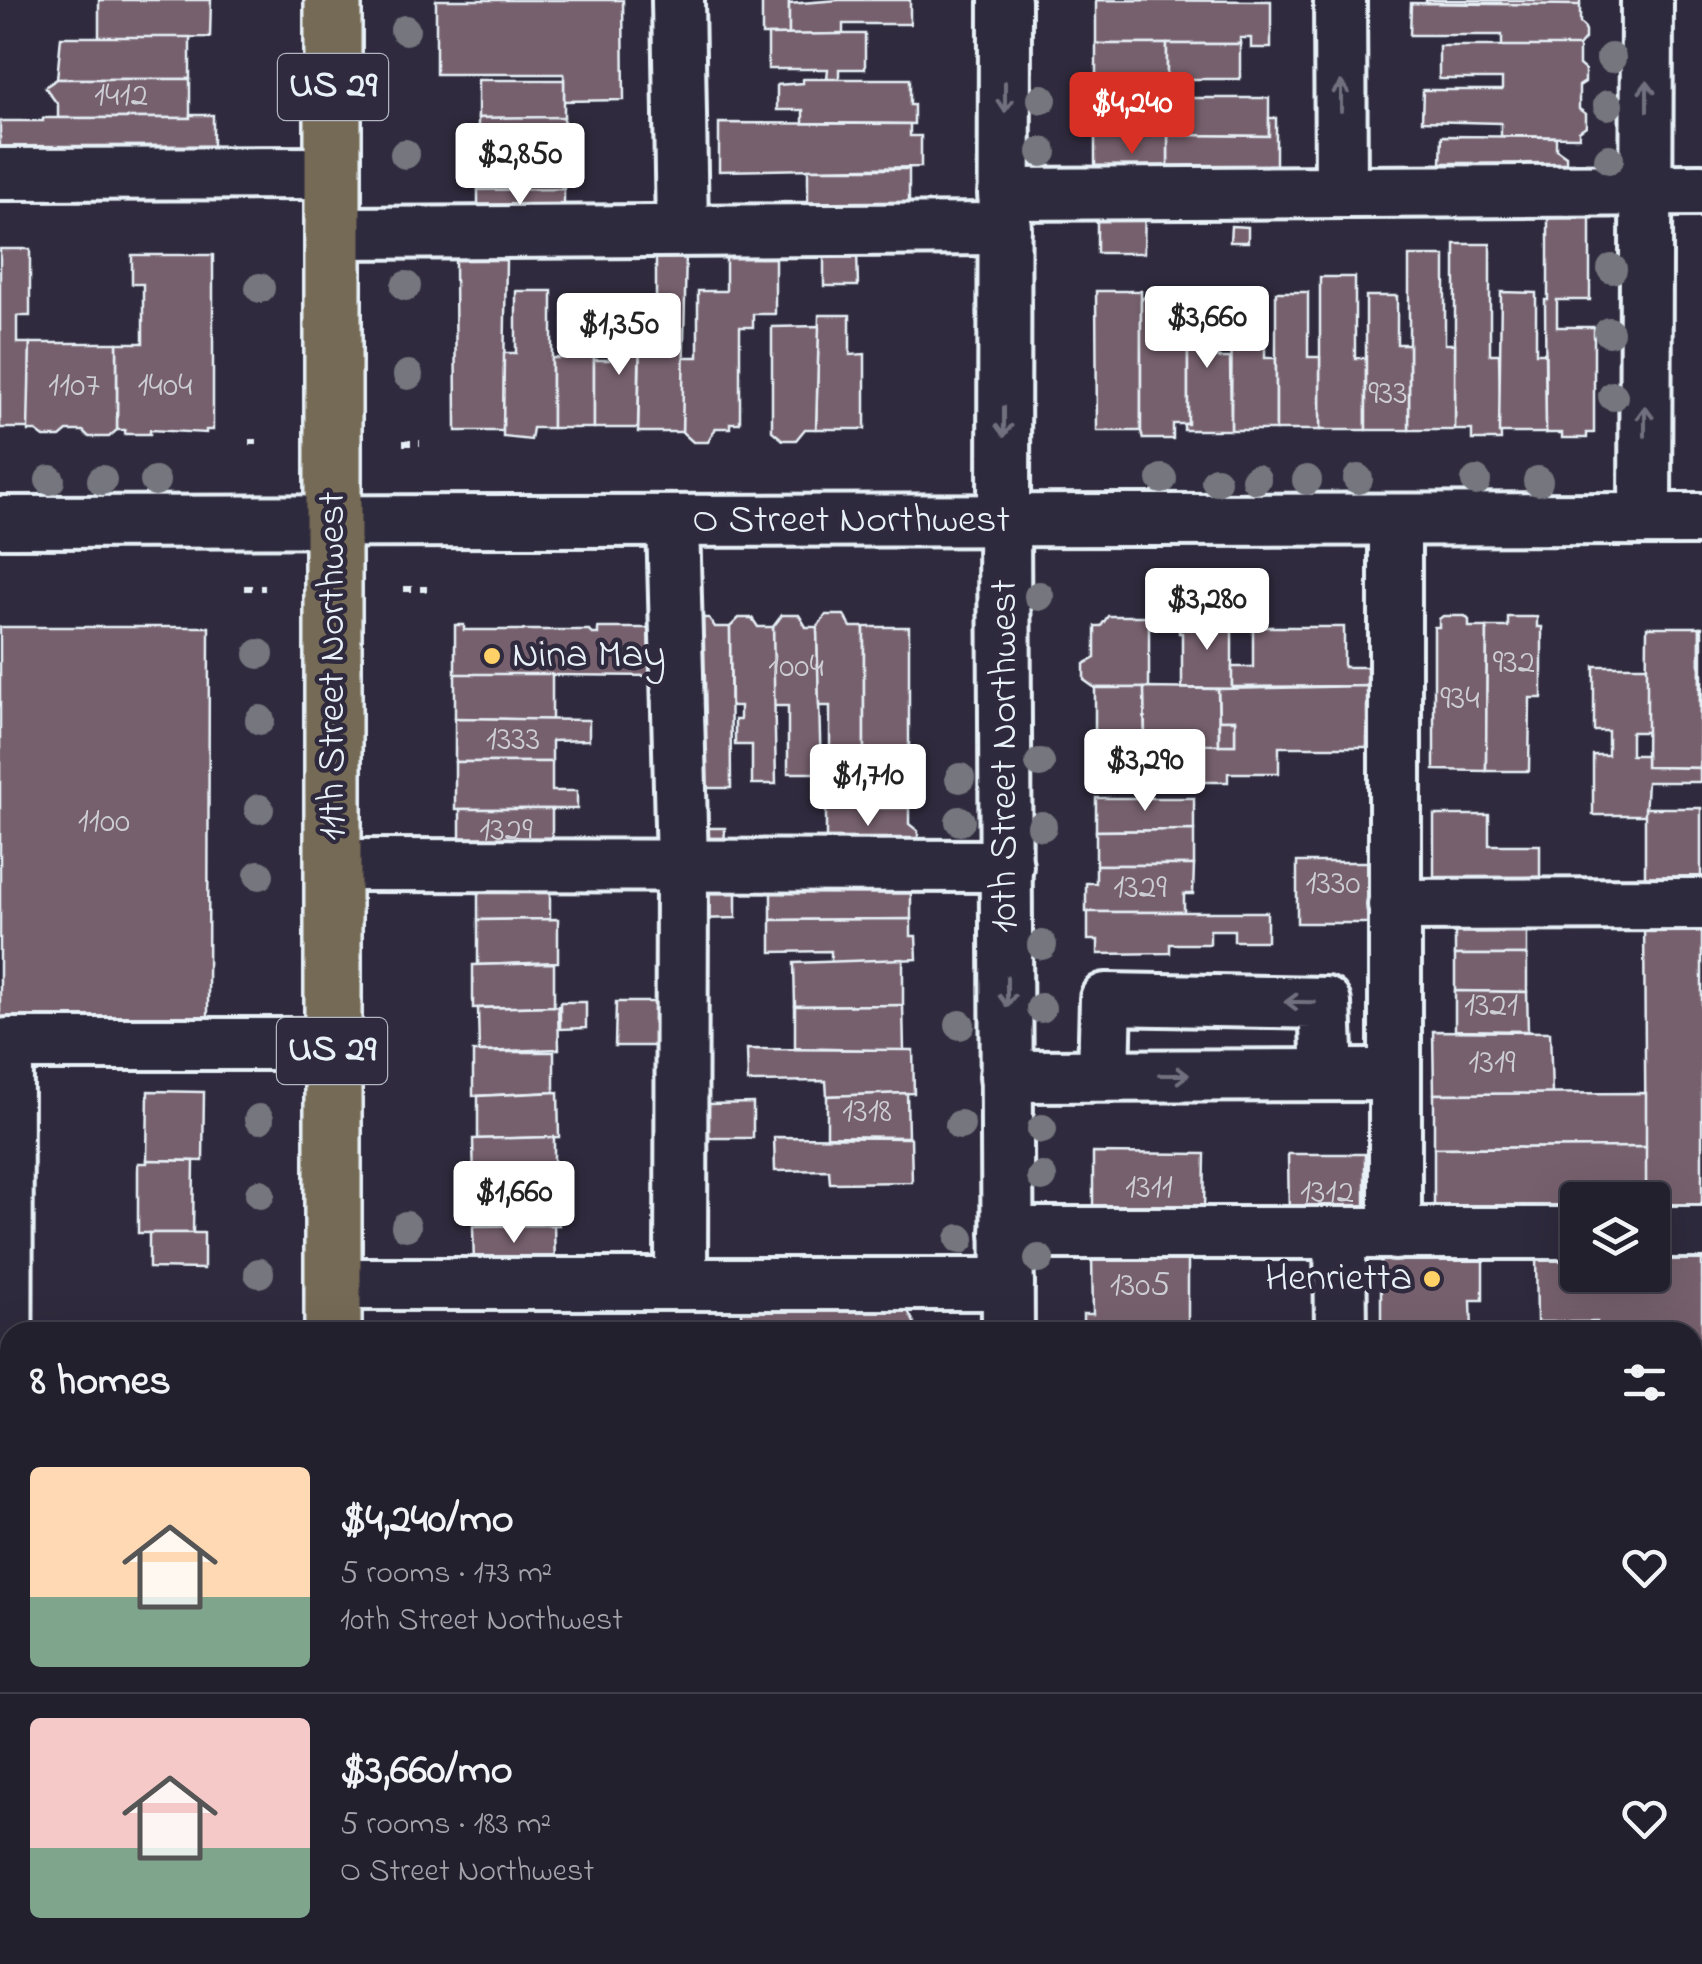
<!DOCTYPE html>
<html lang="en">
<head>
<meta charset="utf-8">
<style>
  :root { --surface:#23202e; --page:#2f2d3a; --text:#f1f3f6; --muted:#a3a3aa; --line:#403e4a; --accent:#d93025 }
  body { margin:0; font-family:"Indie Flower",sans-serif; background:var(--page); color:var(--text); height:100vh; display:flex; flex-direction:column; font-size:38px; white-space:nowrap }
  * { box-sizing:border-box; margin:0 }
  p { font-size:32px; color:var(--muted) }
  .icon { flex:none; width:55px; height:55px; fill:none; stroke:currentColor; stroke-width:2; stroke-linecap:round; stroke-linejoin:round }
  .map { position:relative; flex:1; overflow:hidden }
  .drawer { position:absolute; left:0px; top:1322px; width:1702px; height:642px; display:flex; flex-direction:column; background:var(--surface); border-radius:30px 30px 0 0; box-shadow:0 10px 40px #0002,0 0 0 2px var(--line) }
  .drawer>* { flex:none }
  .fabs { position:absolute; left:1560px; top:1182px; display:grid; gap:20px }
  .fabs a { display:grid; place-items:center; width:110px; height:110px; border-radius:10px; background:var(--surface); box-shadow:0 10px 40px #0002,0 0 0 2px var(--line); font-size:50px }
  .price { position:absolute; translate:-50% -85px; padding:0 22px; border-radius:10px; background:#fff; color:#222; font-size:32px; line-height:65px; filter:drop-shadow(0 2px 5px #0008) }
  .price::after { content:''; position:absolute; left:50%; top:60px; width:30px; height:22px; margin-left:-15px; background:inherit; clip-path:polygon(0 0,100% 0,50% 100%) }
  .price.on { background:var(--accent); color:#fff }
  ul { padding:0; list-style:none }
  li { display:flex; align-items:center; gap:30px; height:250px; padding:0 30px }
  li+li { border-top:2px solid var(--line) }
  li span { display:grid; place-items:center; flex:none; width:280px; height:200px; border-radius:10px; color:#555 }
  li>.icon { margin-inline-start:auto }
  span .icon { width:120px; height:120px; fill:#fffc; stroke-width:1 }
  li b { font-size:42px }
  h2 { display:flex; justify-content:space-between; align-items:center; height:120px; padding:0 30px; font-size:42px }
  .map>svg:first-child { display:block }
  .building { fill:#76616d; stroke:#e8f1f8; stroke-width:2.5 }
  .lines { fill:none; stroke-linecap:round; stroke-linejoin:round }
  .minor-casing { stroke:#e8f1f8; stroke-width:58 }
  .highway-casing { stroke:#e8f1f8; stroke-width:62 }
  .path { stroke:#e8f1f8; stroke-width:6; stroke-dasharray:8 8; stroke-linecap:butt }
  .minor { stroke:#2f2a3d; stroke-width:50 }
  .highway { stroke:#756a55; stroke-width:55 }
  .tree { fill:#74767e }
  .oneway { stroke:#70707e }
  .poi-dot { fill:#ffd166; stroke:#2f2a3d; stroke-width:4 }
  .labels { text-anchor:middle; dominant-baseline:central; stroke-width:9; stroke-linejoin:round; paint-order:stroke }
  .number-label { font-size:35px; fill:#cccdd5 }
  .shield { fill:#2f2a3d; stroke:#b0b5c0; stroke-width:2.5 }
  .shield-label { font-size:38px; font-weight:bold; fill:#e8f1f8 }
  .street-label { font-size:40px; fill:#e8f1f8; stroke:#2f2a3d }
  .poi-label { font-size:40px; fill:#e8f1f8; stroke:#2f2a3d; text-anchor:start }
</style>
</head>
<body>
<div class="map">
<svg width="1702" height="1964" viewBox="0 0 1702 1964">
  <rect width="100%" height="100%" fill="#2f2a3d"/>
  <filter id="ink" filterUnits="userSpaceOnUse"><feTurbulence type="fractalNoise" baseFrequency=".01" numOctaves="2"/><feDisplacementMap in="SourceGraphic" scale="20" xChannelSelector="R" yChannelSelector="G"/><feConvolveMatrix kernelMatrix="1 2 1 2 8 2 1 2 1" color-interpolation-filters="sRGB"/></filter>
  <g filter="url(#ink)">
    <g class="building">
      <polygon points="99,0 211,0 210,37 99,38"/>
      <polygon points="436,0 623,0 624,100 564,101 564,74 436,74"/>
      <rect x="762" y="0" width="27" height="35"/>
      <polygon points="839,0 910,0 910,24 843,24 843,35 789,35 789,4"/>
      <polygon points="1096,0 1271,1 1271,48 1251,48 1251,38 1240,38 1240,44 1096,44"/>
      <polygon points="1426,0 1580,0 1580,5 1501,6 1501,3 1426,3"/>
      <polygon points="1411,3 1580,5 1580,23 1585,28 1585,39 1579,46 1502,47 1502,35 1410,35"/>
      <polygon points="843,34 865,34 865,69 839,69 839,79 827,79 828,69 768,69 768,35"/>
      <polygon points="61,37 190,37 190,79 57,79"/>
      <rect x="1096" y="44" width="71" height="48"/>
      <rect x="1167" y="44" width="73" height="35"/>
      <polygon points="1439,46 1579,46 1579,65 1585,70 1585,82 1579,86 1579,109 1586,114 1586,126 1579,131 1579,137 1501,136 1501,123 1422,121 1423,90 1502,90 1502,79 1439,79"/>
      <polygon points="57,79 190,79 190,118 58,118 58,105 45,87"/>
      <polygon points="803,79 910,79 910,105 914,105 914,124 803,123 803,110 777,110 777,85 803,83"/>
      <polygon points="478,80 564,80 564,117 478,118"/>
      <polygon points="1163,98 1269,98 1269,136 1163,135"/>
      <polygon points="190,115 213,115 213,159 0,159 0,121 43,121 43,118 190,118"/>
      <polygon points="564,117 564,154 478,154 478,118"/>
      <polygon points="1269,118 1276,118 1276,171 1168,171 1168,135 1269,136"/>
      <polygon points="719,123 910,124 910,136 921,136 921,167 719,171"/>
      <rect x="1095" y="135" width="73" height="44"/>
      <polygon points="1442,136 1556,137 1556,149 1566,156 1566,175 1473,171 1473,163 1441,163"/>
      <polygon points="478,154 564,154 564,189 478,190"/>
      <polygon points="808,169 909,169 909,225 775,225 775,202 808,202"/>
      <polygon points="564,189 564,223 478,228 478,190"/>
      <polygon points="1097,202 1145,202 1144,253 1097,253"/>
      <polygon points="1548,203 1590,203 1590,300 1557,300 1557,327 1594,327 1594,433 1587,433 1587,438 1562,438 1562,433 1546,433 1545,300 1548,300"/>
      <polygon points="1231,226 1248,227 1248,242 1230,242"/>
      <polygon points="1455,244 1490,244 1490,354 1499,354 1501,440 1472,440 1472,430 1455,430"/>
      <polygon points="0,249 30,249 30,316 17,316 17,343 30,343 30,428 0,428"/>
      <polygon points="775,249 775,314 753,314 753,327 740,327 740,423 730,423 730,428 716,428 708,442 693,442 682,432 682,357 698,357 698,291 726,291 726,250"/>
      <polygon points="464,251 488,251 488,260 506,260 503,431 456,431 455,260 464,260"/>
      <polygon points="656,251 686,251 682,432 638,432 640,341 656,341"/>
      <polygon points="824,251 857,251 858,286 824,286"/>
      <polygon points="132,255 213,255 213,430 206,430 206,433 150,430 150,434 125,434 125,430 117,430 117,343 143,343 143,284 132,284"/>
      <polygon points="1409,256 1445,256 1445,344 1455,344 1455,430 1409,430"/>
      <polygon points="1320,277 1355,277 1355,358 1366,358 1366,430 1320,430"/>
      <polygon points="516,291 552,291 552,428 533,428 531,440 503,437 504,353 516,353"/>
      <polygon points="1096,291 1141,291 1141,431 1097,431"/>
      <polygon points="1151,291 1167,291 1175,300 1188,300 1188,424 1173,424 1173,439 1143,439 1141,431 1141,300"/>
      <polygon points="1232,291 1265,291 1265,358 1276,358 1276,430 1231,430"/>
      <polygon points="1276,292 1308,292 1308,357 1320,357 1320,430 1276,430"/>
      <polygon points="1501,292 1536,293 1536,353 1545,353 1546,433 1499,433"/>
      <polygon points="1366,296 1397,296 1397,344 1409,344 1409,430 1366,430"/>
      <polygon points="1188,300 1218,301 1218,358 1230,358 1231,430 1184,430 1184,424 1188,424"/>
      <polygon points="819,315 850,315 850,355 865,354 865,429 816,429"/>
      <polygon points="564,316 594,316 594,428 552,428 552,358 564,358"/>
      <polygon points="609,320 640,320 638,428 594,428 594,360 609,360"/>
      <polygon points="819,326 816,429 805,429 796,440 783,440 772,431 772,327"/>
      <polygon points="30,343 117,343 117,430 109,437 89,437 83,431 67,431 60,437 44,437 36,431 28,431"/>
      <polygon points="782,615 799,615 806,627 817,627 821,773 788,773 788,706 773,706 773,627"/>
      <polygon points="826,615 844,615 851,627 864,627 864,773 830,773 830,706 819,706 817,627"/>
      <polygon points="1108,616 1149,616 1149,688 1095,688 1084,680 1084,664 1095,658 1095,626 1101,626"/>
      <polygon points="1191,616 1232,616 1232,689 1182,688 1182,633 1179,633 1179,625 1184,625"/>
      <polygon points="1443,616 1465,616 1469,620 1469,627 1487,627 1486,771 1434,770 1434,627 1439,627 1439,619"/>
      <polygon points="1508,617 1537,617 1537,627 1542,627 1542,698 1530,698 1529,771 1486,771 1487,627 1508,627"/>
      <polygon points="693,618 709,618 715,627 730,627 731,788 697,788"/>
      <polygon points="739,618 752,618 758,627 773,627 776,784 752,784 752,745 735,745 735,720 740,720 740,706 731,706 730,627"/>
      <polygon points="455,625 464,625 464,630 589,630 592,634 598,634 598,628 659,628 659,676 455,674"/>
      <polygon points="0,627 209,627 208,1017 0,1017"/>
      <rect x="864" y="627" width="45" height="181"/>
      <polygon points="1253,627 1344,627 1344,667 1367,667 1367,686 1232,687 1232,667 1253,667"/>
      <polygon points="1647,627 1700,627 1700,768 1646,767"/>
      <rect x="1700" y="627" width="2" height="148"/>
      <polygon points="1594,666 1647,666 1647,732 1631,732 1631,755 1646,755 1646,767 1700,768 1700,782 1647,782 1645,815 1593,815 1593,755 1608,755 1608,731 1594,731"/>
      <polygon points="455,674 552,674 552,720 455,718"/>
      <polygon points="1367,686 1367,747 1279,747 1279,773 1228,773 1228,782 1139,782 1139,744 1235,745 1235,720 1219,720 1218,689"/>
      <polygon points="1095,688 1144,688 1145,745 1095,746"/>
      <polygon points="1144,688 1218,689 1219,745 1181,744 1181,734 1145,734"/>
      <polygon points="455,718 589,720 589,740 552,741 552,762 455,762"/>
      <rect x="1219" y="720" width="16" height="25"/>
      <polygon points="1145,734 1181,734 1181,744 1145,745"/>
      <polygon points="455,762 552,762 552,791 577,791 577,809 455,809"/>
      <polygon points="1096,798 1194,798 1194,830 1096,831"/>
      <polygon points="826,808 909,808 909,824 918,831 918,843 826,853"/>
      <rect x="1645" y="808" width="56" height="80"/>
      <rect x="460" y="809" width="92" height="45"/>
      <polygon points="1434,815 1489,815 1489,845 1540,845 1540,883 1434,888"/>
      <polygon points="707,828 725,828 724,847 707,847"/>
      <polygon points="1194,830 1194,865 1096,865 1096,831"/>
      <rect x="1297" y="862" width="71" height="61"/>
      <polygon points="1096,865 1194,865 1193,894 1184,894 1184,912 1086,912 1086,883 1096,883"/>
      <polygon points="911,876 911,919 771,920 771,884"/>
      <polygon points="478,877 550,877 550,919 478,920"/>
      <polygon points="698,877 736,888 736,918 697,919"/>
      <polygon points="1088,912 1267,912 1267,941 1234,941 1234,930 1210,930 1210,944 1170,944 1170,953 1098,954 1098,940 1088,940"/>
      <polygon points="558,919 558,962 478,965 478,920"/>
      <polygon points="911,919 911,936 916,936 917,959 831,963 831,951 771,952 771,920"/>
      <polygon points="1644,919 1702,919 1702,1214 1684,1214 1684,1207 1652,1207 1652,1200 1646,1200"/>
      <rect x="1455" y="924" width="72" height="31"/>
      <polygon points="1455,955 1527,955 1527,992 1455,991"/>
      <polygon points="903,959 903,1005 795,1006 794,963"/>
      <polygon points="554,963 554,1006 473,1008 473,965"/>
      <polygon points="1455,991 1527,992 1528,1031 1455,1030"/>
      <polygon points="560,1002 586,1002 586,1028 560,1029"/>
      <polygon points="616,1002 660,1002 660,1046 615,1046"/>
      <polygon points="903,1005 904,1051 795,1048 795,1006"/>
      <polygon points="558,1006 559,1049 479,1052 478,1008"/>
      <polygon points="1433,1031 1550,1032 1552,1094 1434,1094"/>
      <polygon points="747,1049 913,1050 914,1093 827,1096 826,1081 748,1082"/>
      <polygon points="473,1052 554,1052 554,1092 473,1096"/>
      <polygon points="148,1091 204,1092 203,1161 147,1160"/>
      <polygon points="558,1092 559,1137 478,1139 478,1096"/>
      <polygon points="907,1093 908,1137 827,1136 827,1096"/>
      <polygon points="1646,1093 1646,1147 1434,1148 1434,1094"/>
      <polygon points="753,1103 753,1138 708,1138 708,1104"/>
      <polygon points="554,1137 554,1180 474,1183 473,1139"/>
      <polygon points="774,1137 911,1138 912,1182 830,1183 829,1170 775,1171"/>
      <polygon points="1646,1147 1646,1200 1578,1200 1578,1213 1434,1214 1434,1148"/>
      <polygon points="1093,1153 1205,1154 1204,1211 1093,1211"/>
      <polygon points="1288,1154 1365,1154 1365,1216 1289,1216"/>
      <polygon points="147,1160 194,1161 193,1233 138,1233 138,1163 147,1163"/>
      <polygon points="559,1180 559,1225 478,1226 478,1183"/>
      <polygon points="554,1225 555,1267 474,1267 473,1226"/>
      <polygon points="149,1233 204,1233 204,1269 149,1268"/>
      <polygon points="1652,1253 1702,1253 1702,1461 1692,1462 1692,1332 1597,1332 1597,1322 1537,1322 1536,1255 1578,1254 1578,1275 1652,1275"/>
      <polygon points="1381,1255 1483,1255 1483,1300 1471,1300 1472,1332 1381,1332"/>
      <polygon points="1188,1256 1188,1332 1083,1332 1083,1314 1093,1314 1092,1257"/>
      <polygon points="742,1300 909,1301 909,1313 919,1332 727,1332 742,1316"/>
      <polygon points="1264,1325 1309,1326 1309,1332 1264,1332"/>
      <polygon points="1692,1707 1701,1707 1702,1911 1692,1911"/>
      <polygon points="0,1940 10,1940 10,1955 62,1955 62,1964 0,1964"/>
      <rect x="71" y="1955" width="56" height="9"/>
      <rect x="141" y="1955" width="75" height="9"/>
      <rect x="457" y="1955" width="195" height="9"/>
      <polygon points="851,1955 911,1955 911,1964 810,1964 851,1962"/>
      <rect x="1098" y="1955" width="90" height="9"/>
    </g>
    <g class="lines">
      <g class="minor-casing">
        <g id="minor">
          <polyline points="678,0 682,229"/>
          <polyline points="1005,0 1004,521 1008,1332"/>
          <polyline points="1340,0 1341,191"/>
          <polyline points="0,174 334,173"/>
          <polyline points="1004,194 1702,190"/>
          <polyline points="334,233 1005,229"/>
          <polyline points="1645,519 1647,0"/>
          <polyline points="1395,520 1395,1234"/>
          <polyline points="673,521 682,864 681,1284"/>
          <polyline points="0,522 1702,519"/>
          <polyline points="334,865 1007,866"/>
          <polyline points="1394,905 1702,904"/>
          <polyline points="1104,1075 1106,999 1325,1003 1328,1075"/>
          <polyline points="1006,1076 1395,1075"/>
          <polyline points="1652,1232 1702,1232"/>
          <polyline points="1007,1233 1578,1233"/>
          <polyline points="1340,1233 1341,1332"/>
          <polyline points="334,1284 1008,1284"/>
          <polyline points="0,1578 6,1552 7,1044 332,1044"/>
          <polyline points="1692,1605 1702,1605"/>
          <polyline points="686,1955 686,1964"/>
          <polyline points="1008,1955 1008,1964"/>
          <polyline points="1639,1955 1639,1964"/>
        </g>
      </g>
      <g class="highway-casing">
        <g id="highway">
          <polyline points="333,0 333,1332"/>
          <polyline points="334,1964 334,1955"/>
        </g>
      </g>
      <g class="path">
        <polyline points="249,442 265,442"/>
        <polyline points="403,443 420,443"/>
        <polyline points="244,588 265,588"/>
        <polyline points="404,589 427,589"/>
      </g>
      <use href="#minor" class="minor"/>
      <use href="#highway" class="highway"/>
    </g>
    <g class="tree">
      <circle cx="405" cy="30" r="15"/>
      <circle cx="1611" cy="58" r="15"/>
      <circle cx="1042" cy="99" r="15"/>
      <circle cx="1608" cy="105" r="15"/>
      <circle cx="1042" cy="152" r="15"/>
      <circle cx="405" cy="154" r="15"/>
      <circle cx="1609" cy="159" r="15"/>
      <circle cx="1612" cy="269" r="15"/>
      <circle cx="406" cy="286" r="15"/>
      <circle cx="260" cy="288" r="15"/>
      <circle cx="1609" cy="332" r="15"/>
      <circle cx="408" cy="375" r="15"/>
      <circle cx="1613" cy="396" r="15"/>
      <circle cx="1162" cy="479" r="15"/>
      <circle cx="1256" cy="479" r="15"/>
      <circle cx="1358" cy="479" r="15"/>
      <circle cx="50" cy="480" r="15"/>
      <circle cx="102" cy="480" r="15"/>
      <circle cx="1307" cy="480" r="15"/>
      <circle cx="155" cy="481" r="15"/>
      <circle cx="1216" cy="481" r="15"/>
      <circle cx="1476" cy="481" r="15"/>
      <circle cx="1538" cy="481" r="15"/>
      <circle cx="1039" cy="596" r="15"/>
      <circle cx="259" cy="654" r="15"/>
      <circle cx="260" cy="720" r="15"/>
      <circle cx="1040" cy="763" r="15"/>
      <circle cx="960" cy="778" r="15"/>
      <circle cx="259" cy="809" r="15"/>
      <circle cx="960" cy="821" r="15"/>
      <circle cx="1042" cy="826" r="15"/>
      <circle cx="259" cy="875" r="15"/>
      <circle cx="1042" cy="945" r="15"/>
      <circle cx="1041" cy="1008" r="15"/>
      <circle cx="960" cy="1025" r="15"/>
      <circle cx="259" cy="1119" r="15"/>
      <circle cx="960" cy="1125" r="15"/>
      <circle cx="1042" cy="1129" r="15"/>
      <circle cx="1042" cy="1177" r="15"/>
      <circle cx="260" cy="1194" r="15"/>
      <circle cx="406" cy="1226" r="15"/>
      <circle cx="960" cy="1239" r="15"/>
      <circle cx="1039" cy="1259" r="15"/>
      <circle cx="259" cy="1273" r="15"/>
    </g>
    <defs><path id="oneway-shaft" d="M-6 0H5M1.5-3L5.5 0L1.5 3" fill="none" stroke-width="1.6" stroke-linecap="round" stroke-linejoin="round" transform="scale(2.5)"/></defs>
    <g class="oneway">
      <use href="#oneway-shaft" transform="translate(1341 96) rotate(-90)"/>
      <use href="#oneway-shaft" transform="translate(1647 96) rotate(-90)"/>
      <use href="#oneway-shaft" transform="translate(1005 97) rotate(90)"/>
      <use href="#oneway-shaft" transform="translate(1645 421) rotate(-90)"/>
      <use href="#oneway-shaft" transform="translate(1004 422) rotate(90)"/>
      <use href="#oneway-shaft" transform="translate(1007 992) rotate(90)"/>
      <use href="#oneway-shaft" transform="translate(1300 1002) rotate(-179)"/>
      <use href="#oneway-shaft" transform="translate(1174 1075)"/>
    </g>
  </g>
  <g class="poi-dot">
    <circle cx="492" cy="656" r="10"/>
    <circle cx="1432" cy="1279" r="10"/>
  </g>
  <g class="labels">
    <g class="number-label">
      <text x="121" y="96">1412</text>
      <text x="74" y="386">1107</text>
      <text x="165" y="386">1404</text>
      <text x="1388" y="394">933</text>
      <text x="1514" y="663">932</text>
      <text x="796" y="667">1004</text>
      <text x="1460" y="699">934</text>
      <text x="513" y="740">1333</text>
      <text x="104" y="822">1100</text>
      <text x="506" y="831">1329</text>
      <text x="1333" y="884">1330</text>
      <text x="1140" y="888">1329</text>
      <text x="1491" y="1006">1321</text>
      <text x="1492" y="1063">1319</text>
      <text x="867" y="1112">1318</text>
      <text x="1149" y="1188">1311</text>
      <text x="1327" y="1193">1312</text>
      <text x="1140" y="1286">1305</text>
    </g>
    <g class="shield">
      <rect x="278" y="54" width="110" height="66" rx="8"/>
      <rect x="277" y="1018" width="110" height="66" rx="8"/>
    </g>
    <g class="shield-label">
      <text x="333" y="87">US 29</text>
      <text x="332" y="1051">US 29</text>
    </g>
    <g class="street-label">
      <text x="851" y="521">O Street Northwest</text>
      <text transform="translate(333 666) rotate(-90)">11th Street Northwest</text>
      <text transform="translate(1005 756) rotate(-90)">10th Street Northwest</text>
    </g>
    <g class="poi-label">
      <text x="512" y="656">Nina May</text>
      <text x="1412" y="1279" text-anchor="end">Henrietta</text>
    </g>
  </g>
</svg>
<div class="fabs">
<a><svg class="icon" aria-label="layers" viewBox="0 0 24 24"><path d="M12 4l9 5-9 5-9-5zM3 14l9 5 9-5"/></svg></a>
</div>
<b class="price on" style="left:1132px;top:157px">$4,240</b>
<b class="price" style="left:520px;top:208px">$2,850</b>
<b class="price" style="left:1207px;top:371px">$3,660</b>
<b class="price" style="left:619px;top:378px">$1,350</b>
<b class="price" style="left:1207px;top:653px">$3,280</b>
<b class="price" style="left:1145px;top:814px">$3,290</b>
<b class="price" style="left:868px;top:829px">$1,710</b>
<b class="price" style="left:514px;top:1246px">$1,660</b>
<section class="drawer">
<h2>8 homes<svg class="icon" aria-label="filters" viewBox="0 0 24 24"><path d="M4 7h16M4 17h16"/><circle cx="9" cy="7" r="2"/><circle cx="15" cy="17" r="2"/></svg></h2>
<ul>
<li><span style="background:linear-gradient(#ffd9b3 65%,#7fa58c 0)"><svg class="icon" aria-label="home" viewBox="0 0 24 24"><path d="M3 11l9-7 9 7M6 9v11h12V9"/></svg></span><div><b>$4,240/mo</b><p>5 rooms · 173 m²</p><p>10th Street Northwest</p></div><svg class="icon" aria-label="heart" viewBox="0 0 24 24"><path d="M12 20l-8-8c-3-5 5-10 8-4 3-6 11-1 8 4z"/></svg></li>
<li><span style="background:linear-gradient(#f6c9c9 65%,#7fa58c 0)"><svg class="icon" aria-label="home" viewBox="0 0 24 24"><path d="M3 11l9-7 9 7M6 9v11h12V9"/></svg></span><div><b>$3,660/mo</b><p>5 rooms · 183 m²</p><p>O Street Northwest</p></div><svg class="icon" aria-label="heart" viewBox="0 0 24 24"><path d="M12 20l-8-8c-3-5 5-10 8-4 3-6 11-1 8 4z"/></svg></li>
</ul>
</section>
</div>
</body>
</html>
